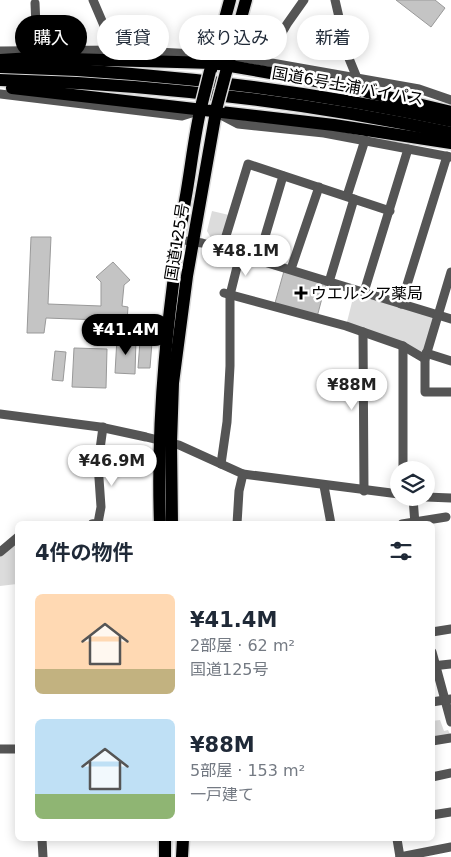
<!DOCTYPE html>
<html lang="ja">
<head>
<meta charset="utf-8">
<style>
  :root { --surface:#fff; --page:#f2f2f3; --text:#1f2937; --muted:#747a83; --accent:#000 }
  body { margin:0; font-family:"DejaVu Sans","Noto Sans JP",sans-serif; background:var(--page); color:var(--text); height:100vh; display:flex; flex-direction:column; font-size:19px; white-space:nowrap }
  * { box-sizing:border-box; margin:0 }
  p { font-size:16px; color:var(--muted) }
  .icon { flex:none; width:28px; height:28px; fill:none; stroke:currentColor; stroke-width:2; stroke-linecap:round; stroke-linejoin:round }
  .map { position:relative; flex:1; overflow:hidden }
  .side { position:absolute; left:15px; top:521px; width:420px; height:320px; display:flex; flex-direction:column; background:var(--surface); border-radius:8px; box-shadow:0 2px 12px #0003 }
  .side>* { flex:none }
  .banner { position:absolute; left:15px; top:15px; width:421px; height:45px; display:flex; gap:10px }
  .buttons { position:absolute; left:390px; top:461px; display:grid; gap:10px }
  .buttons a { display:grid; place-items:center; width:45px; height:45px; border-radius:50%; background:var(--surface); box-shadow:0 2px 12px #0003; font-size:25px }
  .price { position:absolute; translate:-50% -42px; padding:0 11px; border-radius:18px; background:#fff; color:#222; font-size:16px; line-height:32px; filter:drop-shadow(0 1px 2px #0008) }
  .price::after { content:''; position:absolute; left:50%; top:30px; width:15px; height:11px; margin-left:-8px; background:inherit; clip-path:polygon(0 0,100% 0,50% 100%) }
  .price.on { background:var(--accent); color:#fff }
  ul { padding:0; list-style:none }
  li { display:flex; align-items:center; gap:15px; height:125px; padding:0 20px }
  li span { display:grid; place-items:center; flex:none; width:140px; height:100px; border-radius:8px; color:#555 }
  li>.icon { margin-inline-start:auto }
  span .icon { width:60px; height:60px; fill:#fffc; stroke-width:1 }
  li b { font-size:21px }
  h2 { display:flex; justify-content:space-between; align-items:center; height:60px; padding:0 20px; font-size:21px }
  .chip { padding:0 18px; border-radius:22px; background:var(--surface); box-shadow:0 2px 12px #0003; font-size:18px; line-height:45px }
  .chip.on { background:var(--accent); color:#fff }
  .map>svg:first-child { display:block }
  .green { fill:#dcdcdc }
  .building { fill:#c4c4c4; stroke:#999 }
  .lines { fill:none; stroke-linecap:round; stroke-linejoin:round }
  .highway-casing { stroke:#dbdbdb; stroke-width:15 }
  .minor { stroke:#555; stroke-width:9 }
  .highway { stroke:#000; stroke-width:12 }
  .highway-bridge-casing { stroke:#dbdbdb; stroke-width:15; stroke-linecap:butt }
  .highway-bridge { stroke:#000; stroke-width:12 }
  .poi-dot { fill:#000; stroke:#fff; stroke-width:2 }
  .labels { text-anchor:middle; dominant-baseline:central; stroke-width:5; stroke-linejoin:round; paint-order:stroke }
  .street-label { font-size:16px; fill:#000; stroke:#fff }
  .poi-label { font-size:16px; fill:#000; stroke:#fff; text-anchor:start }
</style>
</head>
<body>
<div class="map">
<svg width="451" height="857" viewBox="0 0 451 857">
  <rect width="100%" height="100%" fill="#fff"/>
  <g class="green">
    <polygon points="212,211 229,215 222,239 211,238 207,231"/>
    <polygon points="355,290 438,315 425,359 346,326"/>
    <polygon points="17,540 17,584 0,586 0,555"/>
    <polygon points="440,720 444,731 448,730 451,736 433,739 432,721"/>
  </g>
  <g class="building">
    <polygon points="396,0 435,0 445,8 431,27"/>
    <polygon points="31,237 51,237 48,304 101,306 101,282 96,277 113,262 130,280 124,285 122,306 128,307 127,321 46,318 44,333 27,333"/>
    <polygon points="284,271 326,283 317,317 275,303"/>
    <polygon points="117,338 136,339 135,374 115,373"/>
    <polygon points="140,341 152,342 150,368 138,368"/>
    <polygon points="74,348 107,349 106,388 72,387"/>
    <polygon points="55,351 66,352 63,381 52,380"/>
  </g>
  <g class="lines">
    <g class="highway-casing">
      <g id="highway">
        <polyline points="0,60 32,58 213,63 333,84 451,112"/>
        <path d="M 0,67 C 154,71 301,89 451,121"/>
        <polyline points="211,70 230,0"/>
        <polyline points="226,72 246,0"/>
        <path d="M 0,80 C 152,84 302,101 451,133"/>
        <polyline points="12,88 334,125 451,143"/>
        <path d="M 160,524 C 156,415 168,308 185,201 C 191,169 194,135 202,103"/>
        <polyline points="172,524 171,443 173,383 187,276 217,106"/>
        <polyline points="165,857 165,839"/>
        <polyline points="182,857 183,839"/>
      </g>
    </g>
    <g class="minor">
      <polyline points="93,0 114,49"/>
      <polyline points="335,0 348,56 357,78"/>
      <polyline points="35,3 37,50"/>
      <polyline points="120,50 137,21"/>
      <polyline points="0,51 120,50 195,54 210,62"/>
      <polyline points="265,62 287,24 304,0"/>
      <polyline points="228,65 244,58 419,89 451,100"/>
      <polyline points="0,94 182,116 198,111"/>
      <polyline points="219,114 238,124 324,133 451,157"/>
      <polyline points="347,196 365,140"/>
      <polyline points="188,241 202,243 451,319"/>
      <polyline points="222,249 248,164 390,211"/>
      <polyline points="258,260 283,176"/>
      <polyline points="291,269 319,187"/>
      <polyline points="329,282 354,199"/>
      <polyline points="364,292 408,149"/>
      <polyline points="224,293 346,326 403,346 425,359 451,272"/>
      <polyline points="401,304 447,156"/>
      <polyline points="363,332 364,491"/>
      <polyline points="426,353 451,361"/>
      <polyline points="425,359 425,392 451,392"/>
      <polyline points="0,414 100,427 146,437 179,445 243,474 399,494"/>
      <polyline points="221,464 227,422 230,366 230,295 240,255"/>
      <polyline points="403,470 403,346"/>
      <polyline points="324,486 331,524"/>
      <polyline points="426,497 451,498"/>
      <polyline points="413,498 415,524"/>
      <polyline points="92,524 98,523 101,507 98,464 103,427"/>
      <polyline points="237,524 239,491 243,474"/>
      <polyline points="402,524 446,517"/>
      <polyline points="0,552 18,537"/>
      <polyline points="432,632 451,629"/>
      <polyline points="432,652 451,722"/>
      <polyline points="432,666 451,664"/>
      <polyline points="432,702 451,699"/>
      <polyline points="432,741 451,738"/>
      <polyline points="0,749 18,749"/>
      <polyline points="432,777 451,773"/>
      <polyline points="432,815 451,812"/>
      <polyline points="42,839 43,857"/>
      <polyline points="397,839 400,857"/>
      <polyline points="400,857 451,847"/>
    </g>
    <use href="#highway" class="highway"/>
    <g class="highway-bridge-casing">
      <g id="highway-bridge">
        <polyline points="202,103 210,71"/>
        <polyline points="217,106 226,72"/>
      </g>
    </g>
    <use href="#highway-bridge" class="highway-bridge"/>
  </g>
  <path class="poi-dot" d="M298.5 285.5h5v5h5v5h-5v5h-5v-5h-5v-5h5z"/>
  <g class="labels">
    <g class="street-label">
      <text transform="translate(348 86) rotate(10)">国道6号土浦バイパス</text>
      <text transform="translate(177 242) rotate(-81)">国道125号</text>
    </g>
    <g class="poi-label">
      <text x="311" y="293">ウエルシア薬局</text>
    </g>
  </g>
</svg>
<div class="buttons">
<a><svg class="icon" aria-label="layers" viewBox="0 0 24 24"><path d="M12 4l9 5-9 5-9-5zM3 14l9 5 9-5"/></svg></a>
</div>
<b class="price" style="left:246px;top:277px">¥48.1M</b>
<b class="price on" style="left:126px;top:356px">¥41.4M</b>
<b class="price" style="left:352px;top:411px">¥88M</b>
<b class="price" style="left:112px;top:487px">¥46.9M</b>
<div class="banner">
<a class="chip on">購入</a>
<a class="chip">賃貸</a>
<a class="chip">絞り込み</a>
<a class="chip">新着</a>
</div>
<section class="side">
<h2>4件の物件<svg class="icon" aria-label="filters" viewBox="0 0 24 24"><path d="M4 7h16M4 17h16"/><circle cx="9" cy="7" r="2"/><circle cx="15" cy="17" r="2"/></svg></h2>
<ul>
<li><span style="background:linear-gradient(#ffd9b3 75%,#c2b280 0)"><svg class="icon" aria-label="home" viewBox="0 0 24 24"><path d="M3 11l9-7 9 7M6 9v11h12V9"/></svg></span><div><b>¥41.4M</b><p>2部屋 · 62 m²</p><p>国道125号</p></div></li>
<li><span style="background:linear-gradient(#bfe0f5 75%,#8fb573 0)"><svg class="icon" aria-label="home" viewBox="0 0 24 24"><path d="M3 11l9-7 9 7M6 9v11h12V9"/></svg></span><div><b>¥88M</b><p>5部屋 · 153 m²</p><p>一戸建て</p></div></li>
</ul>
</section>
</div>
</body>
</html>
